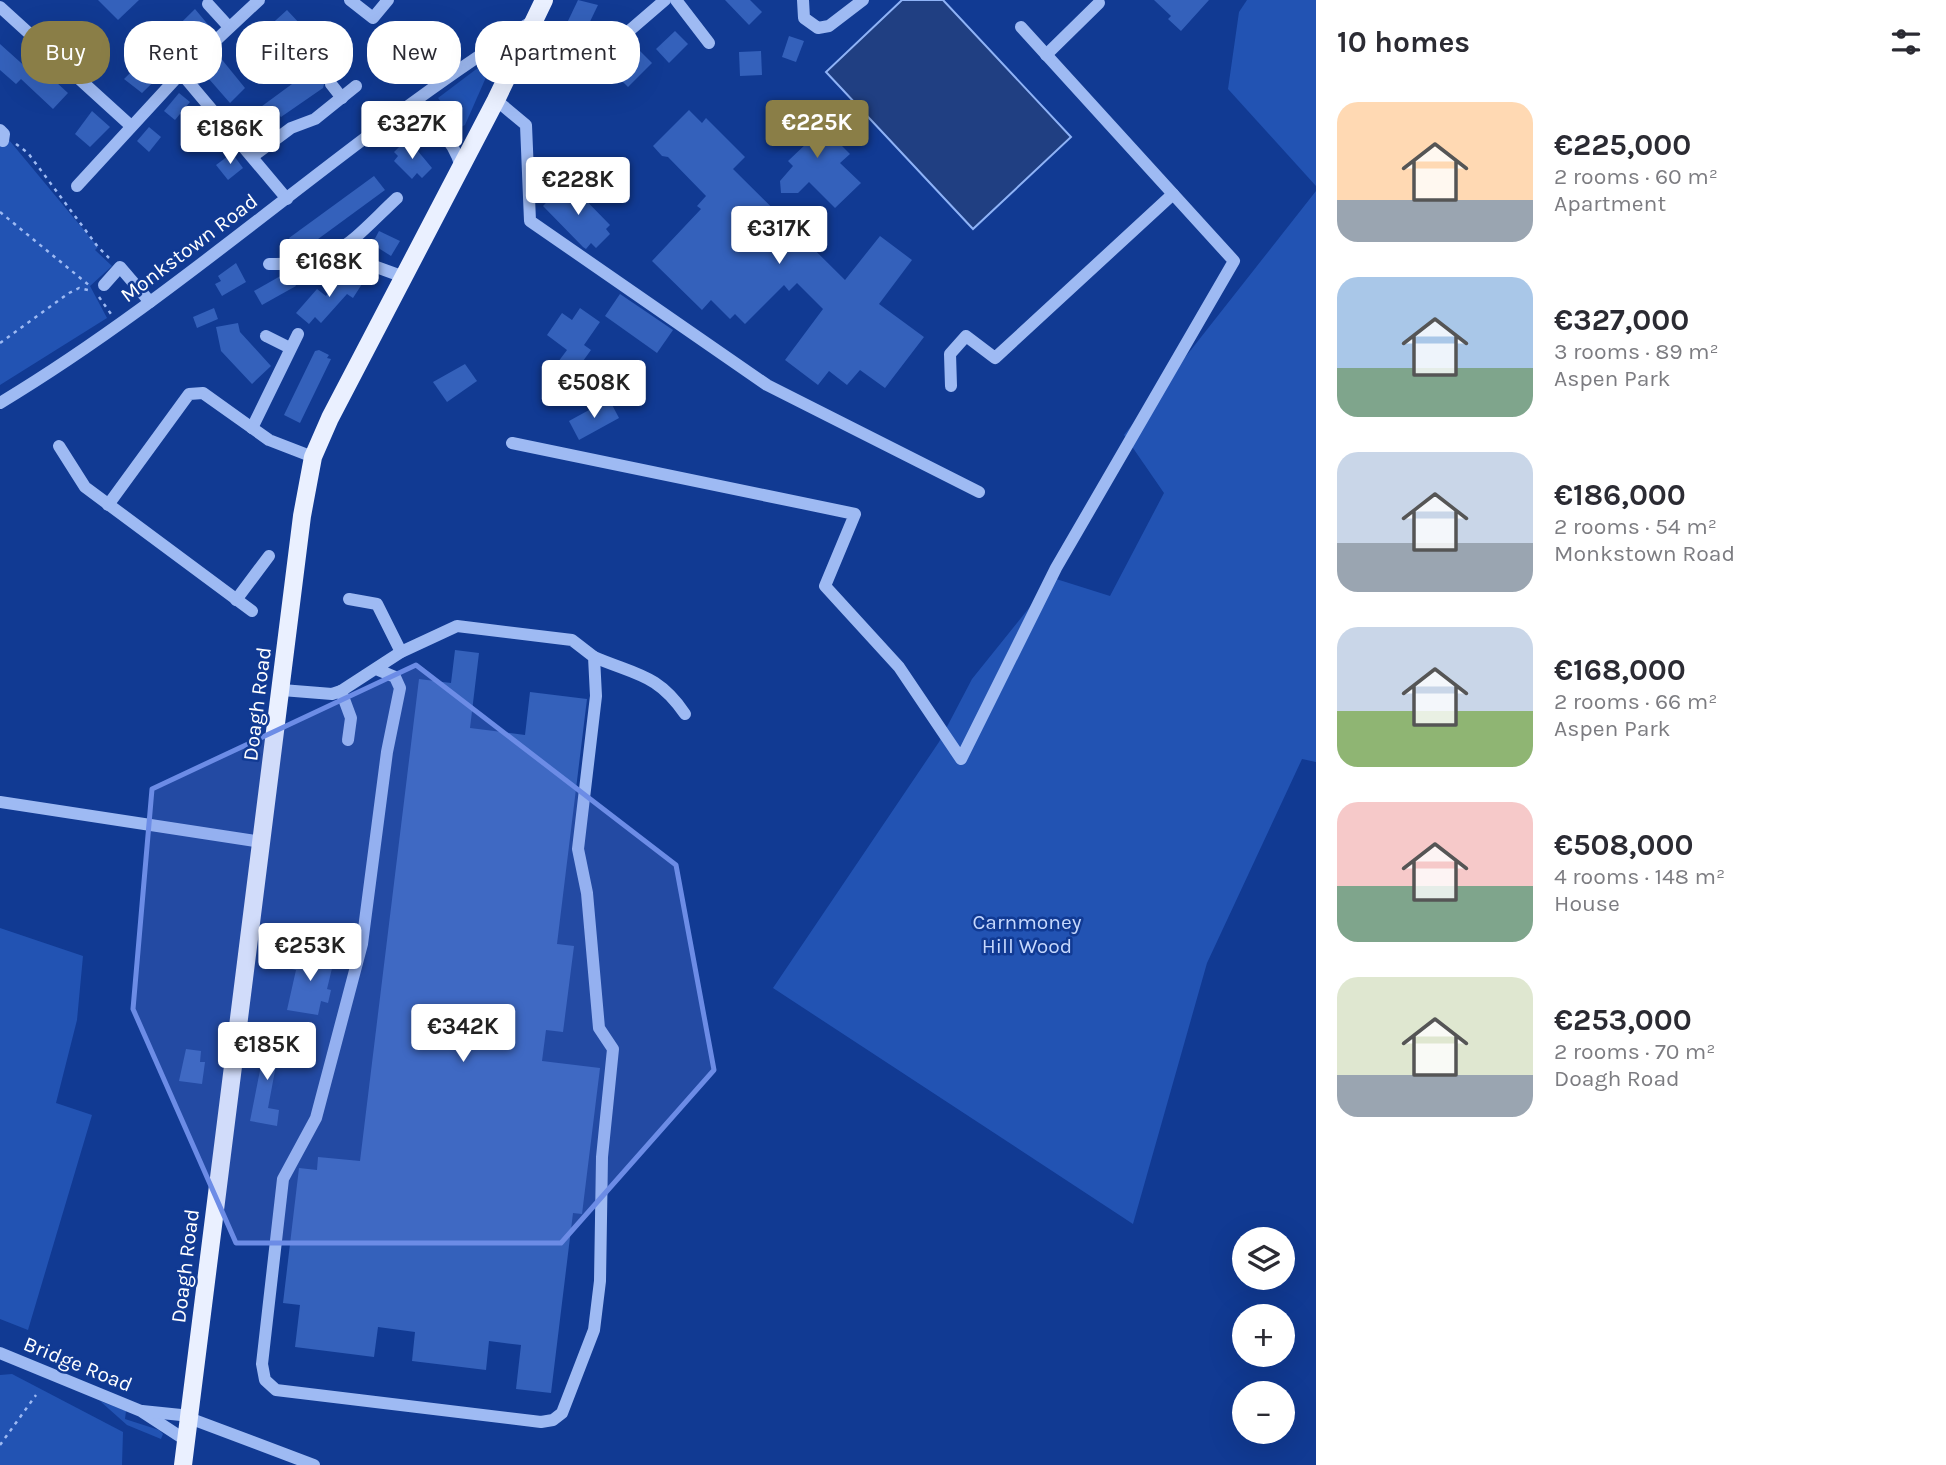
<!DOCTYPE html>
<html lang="en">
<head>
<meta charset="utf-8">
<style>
  :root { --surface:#fff; --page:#f7f7f7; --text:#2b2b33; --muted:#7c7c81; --accent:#8a7e47 }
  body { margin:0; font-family:Karla,sans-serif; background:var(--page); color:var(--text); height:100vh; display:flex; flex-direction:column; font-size:26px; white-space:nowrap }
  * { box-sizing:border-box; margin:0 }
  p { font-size:23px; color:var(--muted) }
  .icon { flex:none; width:38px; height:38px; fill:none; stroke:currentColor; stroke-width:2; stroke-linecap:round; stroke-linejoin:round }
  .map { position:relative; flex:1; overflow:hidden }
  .details { display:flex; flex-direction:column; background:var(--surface); width:630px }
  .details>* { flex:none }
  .guide { position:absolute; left:21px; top:21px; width:665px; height:63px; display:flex; gap:14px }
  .fabs { position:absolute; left:1232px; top:1227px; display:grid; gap:14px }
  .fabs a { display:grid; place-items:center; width:63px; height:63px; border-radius:50%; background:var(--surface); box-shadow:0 7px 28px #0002; font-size:35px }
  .price { position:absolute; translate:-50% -60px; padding:0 16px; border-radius:7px; background:#fff; color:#222; font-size:23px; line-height:46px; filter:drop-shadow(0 2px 4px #0008) }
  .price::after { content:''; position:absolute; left:50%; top:42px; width:21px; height:16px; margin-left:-10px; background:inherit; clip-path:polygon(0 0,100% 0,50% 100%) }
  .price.current { background:var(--accent); color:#fff }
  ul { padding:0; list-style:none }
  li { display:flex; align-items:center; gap:21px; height:175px; padding:0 21px }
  li span { display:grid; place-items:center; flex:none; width:196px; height:140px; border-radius:21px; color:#555 }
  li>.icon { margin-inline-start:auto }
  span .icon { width:84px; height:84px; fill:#fffc; stroke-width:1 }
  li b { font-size:30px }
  h2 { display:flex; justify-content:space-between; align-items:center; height:84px; padding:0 21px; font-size:30px }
  .tag { padding:0 24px; border-radius:28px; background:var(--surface); box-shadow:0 7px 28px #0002; font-size:24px; line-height:63px }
  .tag.current { background:var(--accent); color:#fff }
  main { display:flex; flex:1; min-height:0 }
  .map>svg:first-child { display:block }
  .green { fill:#2253b3 }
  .water { fill:#203f82; stroke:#8fb3f7; stroke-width:2 }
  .building { fill:#3461bb }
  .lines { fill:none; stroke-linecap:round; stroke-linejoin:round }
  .path { stroke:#9ebaf3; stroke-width:2.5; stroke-dasharray:3.5 5; stroke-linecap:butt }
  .minor { stroke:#9ebaf3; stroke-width:12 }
  .major { stroke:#eaf0ff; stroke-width:18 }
  .marked { fill:#6c8ce6; fill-opacity:0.2; stroke:#6c8ce6; stroke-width:5; stroke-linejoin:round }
  .labels { text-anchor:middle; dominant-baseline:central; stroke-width:5; stroke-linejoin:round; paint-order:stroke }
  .street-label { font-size:21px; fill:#fff; stroke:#113a93 }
  .park-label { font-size:21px; fill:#c6d8fd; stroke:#113a93 }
</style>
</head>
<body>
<main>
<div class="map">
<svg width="1316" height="1465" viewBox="0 0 1316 1465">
  <rect width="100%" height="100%" fill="#113a93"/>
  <g class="green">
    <polygon points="1247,0 1316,0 1316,186 1228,89 1239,12"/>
    <polygon points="487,61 491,66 465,125 461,127 438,98"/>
    <polygon points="0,134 4,134 98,247 95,250 112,266 90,286 107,318 0,385"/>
    <polygon points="1316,191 1316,762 1302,759 1207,963 1133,1224 773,988 939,742 972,679 1053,578 1110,596 1164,493 1124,435"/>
    <polygon points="0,928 83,956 77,1020 56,1103 92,1115 28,1330 0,1319"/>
    <polygon points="12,1374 123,1432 122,1465 0,1465 0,1375"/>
    <polygon points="100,1401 126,1411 125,1419 159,1430 163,1434 161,1439 127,1425"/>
  </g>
  <polygon class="water" points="902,0 943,0 1071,137 973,229 826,72"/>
  <g class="building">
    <polygon points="98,0 139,0 118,20"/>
    <polygon points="578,0 598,5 585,32 567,23"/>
    <polygon points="725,0 750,0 762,12 749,25"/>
    <polygon points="1154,0 1209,0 1181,31 1168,19 1171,16"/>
    <polygon points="195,9 210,27 178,54 180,56 142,93 124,79"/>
    <polygon points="287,10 301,25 280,43 276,38 261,51 246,35 259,23 265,30"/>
    <polygon points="86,23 107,44 88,64 66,43"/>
    <polygon points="675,31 688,44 669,63 656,49"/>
    <polygon points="789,36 804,41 796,62 782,57"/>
    <polygon points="0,44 39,79 45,72 68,93 53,109 21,79 16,84 0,70"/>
    <polygon points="638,49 652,63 628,87 614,73"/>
    <polygon points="329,51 346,70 337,78 326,77 323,88 281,117 279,115 254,135 242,121 292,84 290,82"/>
    <polygon points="761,51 762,75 740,76 739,52"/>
    <polygon points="219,56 245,88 230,103 202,71"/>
    <polygon points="179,93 190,102 175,120 164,111"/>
    <polygon points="796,100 850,154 840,163 861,183 835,208 809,182 798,193 781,193 780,181 793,166 788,161 808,142 781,115"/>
    <polygon points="689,110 702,123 706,118 745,157 733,169 845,280 880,236 912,260 879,304 924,337 885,388 860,370 847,385 829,371 818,385 785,360 823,309 797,283 789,291 784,285 745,324 735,314 730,319 711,300 702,310 652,261 701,209 697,206 706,196 668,157 662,156 653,146"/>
    <polygon points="92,111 110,127 90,147 75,134"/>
    <polygon points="149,127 161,137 149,152 137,141"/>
    <polygon points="405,141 410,146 412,144 432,168 422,178 417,173 412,179 394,161 398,156 394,152"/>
    <polygon points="232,153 243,168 228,180 216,165"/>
    <polygon points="374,176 385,190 299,253 289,238"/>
    <polygon points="567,181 610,225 606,229 610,234 596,248 591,243 586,249 583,247 543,206"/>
    <polygon points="379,231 400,241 391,256 372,244"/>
    <polygon points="236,263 246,282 222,296 215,284 221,281 218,276"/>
    <polygon points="344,271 362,284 353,298 347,294 321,323 315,317 309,324 296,313 317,289 326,296"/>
    <polygon points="284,274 289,274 296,286 262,305 254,291"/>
    <polygon points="620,294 673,330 657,353 605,316"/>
    <polygon points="214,308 218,319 197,328 193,317"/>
    <polygon points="580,308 600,322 584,345 591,350 583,361 605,377 596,389 558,362 567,350 547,335 562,313 572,320"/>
    <polygon points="238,323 240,332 271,366 252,384 221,351 216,327"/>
    <polygon points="319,350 329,355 327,358 331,359 300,423 284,415 315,351"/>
    <polygon points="465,364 477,381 447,402 433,382"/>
    <polygon points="609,399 619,418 579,440 569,421"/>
    <polygon points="455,650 479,653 470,728 525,735 530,692 587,699 557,944 574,946 563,1032 546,1030 542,1061 600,1068 582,1214 573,1213 551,1393 516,1389 521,1345 489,1341 486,1370 412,1361 415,1332 378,1327 374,1357 295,1347 300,1305 283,1303 299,1168 317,1170 318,1157 360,1161 419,679 451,683"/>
    <polygon points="296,952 334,960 327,989 331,990 328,1003 321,1001 318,1015 287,1010 296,970 292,969"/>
    <polygon points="268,1030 282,1033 268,1108 279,1110 277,1126 250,1121"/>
    <polygon points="186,1049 201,1051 200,1062 205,1062 202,1084 179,1081"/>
  </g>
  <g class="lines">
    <g class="path">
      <polyline points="16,144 28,153 98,247 109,258"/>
      <polyline points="0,212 90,286"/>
      <polyline points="99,297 111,314"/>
      <polyline points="0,343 69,293 79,288 92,291"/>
      <polyline points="0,1445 36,1395"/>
    </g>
    <g class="minor">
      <polyline points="350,0 373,18 388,0"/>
      <polyline points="676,0 709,43"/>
      <polyline points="803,0 804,18 818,28 829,26 863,0"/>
      <polyline points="208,4 229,27"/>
      <polyline points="0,7 131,126"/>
      <polyline points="1046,55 1099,3"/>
      <polyline points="600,56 665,0"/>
      <polyline points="181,73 287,199"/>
      <polyline points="331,84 342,98"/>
      <polyline points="496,100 526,125 530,221 767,385 979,492"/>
      <path d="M 403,110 C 433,124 452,134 461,167"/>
      <polyline points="0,130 4,134 3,141"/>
      <polyline points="252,157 291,128 315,119 356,86"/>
      <polyline points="77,186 181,73 259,0"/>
      <polyline points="338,253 404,277"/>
      <path d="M 269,264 C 337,266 351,241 397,198"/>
      <polyline points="104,285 120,267 150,302"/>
      <polyline points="266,336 290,348"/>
      <polyline points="951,386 950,354 966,336 995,358 1173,194"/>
      <path d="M 0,403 C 188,290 348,136 534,20"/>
      <polyline points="252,428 298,334"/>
      <polyline points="512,443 855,514 825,586 899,667 961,759 1056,568 1234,261 1021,27"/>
      <polyline points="59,446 85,487 252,611"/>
      <polyline points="108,505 189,394 203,393 269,440 313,457"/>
      <polyline points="349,599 377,604 401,652"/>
      <polyline points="236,600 269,556"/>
      <path d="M 594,657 C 636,675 658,674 685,714"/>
      <polyline points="282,690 332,694 341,691 401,652 457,626 572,640 594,657 596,696 578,849 587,893 599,1028 613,1049 602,1157 600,1281 594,1330 562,1413 553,1420 541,1422 276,1390 265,1380 262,1364 283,1179 316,1118 362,944 387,752 400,688 395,677 376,669"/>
      <polyline points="341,691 351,718 348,740"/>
      <polyline points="0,802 262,842"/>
      <polyline points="0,1353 141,1411 187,1441"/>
      <polyline points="142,1411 181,1415 314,1465"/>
    </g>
    <polyline class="major" points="183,1465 302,516 313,457 330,418 496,100 544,0"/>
  </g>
  <path class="marked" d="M 416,665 L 676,865 L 714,1070 L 561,1243 L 236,1243 L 133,1009 L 152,789 Z"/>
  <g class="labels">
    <g class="street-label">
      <text transform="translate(189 248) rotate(-37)">Monkstown Road</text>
      <text transform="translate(257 704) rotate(-83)">Doagh Road</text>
      <text transform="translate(185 1266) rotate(-83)">Doagh Road</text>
      <text transform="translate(78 1364) rotate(22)">Bridge Road</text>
    </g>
    <g class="park-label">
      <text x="1027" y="922">Carnmoney<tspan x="1027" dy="24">Hill Wood</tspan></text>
    </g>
  </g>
</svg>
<div class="fabs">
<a><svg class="icon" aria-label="layers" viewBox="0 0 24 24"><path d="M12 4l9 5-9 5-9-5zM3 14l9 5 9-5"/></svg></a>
<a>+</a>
<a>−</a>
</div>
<b class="price current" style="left:817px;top:160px">€225K</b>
<b class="price" style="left:412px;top:161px">€327K</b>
<b class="price" style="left:230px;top:166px">€186K</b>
<b class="price" style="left:578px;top:217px">€228K</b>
<b class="price" style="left:779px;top:266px">€317K</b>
<b class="price" style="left:329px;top:299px">€168K</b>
<b class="price" style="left:594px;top:420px">€508K</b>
<b class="price" style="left:310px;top:983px">€253K</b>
<b class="price" style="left:463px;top:1064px">€342K</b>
<b class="price" style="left:267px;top:1082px">€185K</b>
<div class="guide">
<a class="tag current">Buy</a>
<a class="tag">Rent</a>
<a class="tag">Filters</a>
<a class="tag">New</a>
<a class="tag">Apartment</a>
</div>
</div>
<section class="details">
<h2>10 homes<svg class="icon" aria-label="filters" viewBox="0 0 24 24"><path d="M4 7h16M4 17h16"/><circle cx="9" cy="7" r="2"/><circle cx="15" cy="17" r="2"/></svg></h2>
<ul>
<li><span style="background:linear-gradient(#ffd9b3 70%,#9aa5b1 0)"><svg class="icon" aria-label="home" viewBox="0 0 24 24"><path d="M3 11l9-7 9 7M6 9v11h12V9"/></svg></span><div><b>€225,000</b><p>2 rooms · 60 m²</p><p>Apartment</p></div></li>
<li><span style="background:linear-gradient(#a9c7e8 65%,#7fa58c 0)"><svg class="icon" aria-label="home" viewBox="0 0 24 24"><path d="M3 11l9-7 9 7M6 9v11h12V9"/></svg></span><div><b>€327,000</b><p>3 rooms · 89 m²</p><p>Aspen Park</p></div></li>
<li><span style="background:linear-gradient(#c9d6e8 65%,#9aa5b1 0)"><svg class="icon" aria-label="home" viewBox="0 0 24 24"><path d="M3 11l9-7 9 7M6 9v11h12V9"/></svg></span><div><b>€186,000</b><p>2 rooms · 54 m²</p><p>Monkstown Road</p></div></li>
<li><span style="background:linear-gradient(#c9d6e8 60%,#8fb573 0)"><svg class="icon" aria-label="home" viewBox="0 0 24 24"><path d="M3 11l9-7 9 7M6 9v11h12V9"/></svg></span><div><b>€168,000</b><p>2 rooms · 66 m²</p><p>Aspen Park</p></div></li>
<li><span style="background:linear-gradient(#f6c9c9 60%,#7fa58c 0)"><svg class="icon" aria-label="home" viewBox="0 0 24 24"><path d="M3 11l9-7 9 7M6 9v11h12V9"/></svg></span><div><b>€508,000</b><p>4 rooms · 148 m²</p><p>House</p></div></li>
<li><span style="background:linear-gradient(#dfe7d0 70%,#9aa5b1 0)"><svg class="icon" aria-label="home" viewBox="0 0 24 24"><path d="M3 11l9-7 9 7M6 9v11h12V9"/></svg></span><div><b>€253,000</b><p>2 rooms · 70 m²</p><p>Doagh Road</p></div></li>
</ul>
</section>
</main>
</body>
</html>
